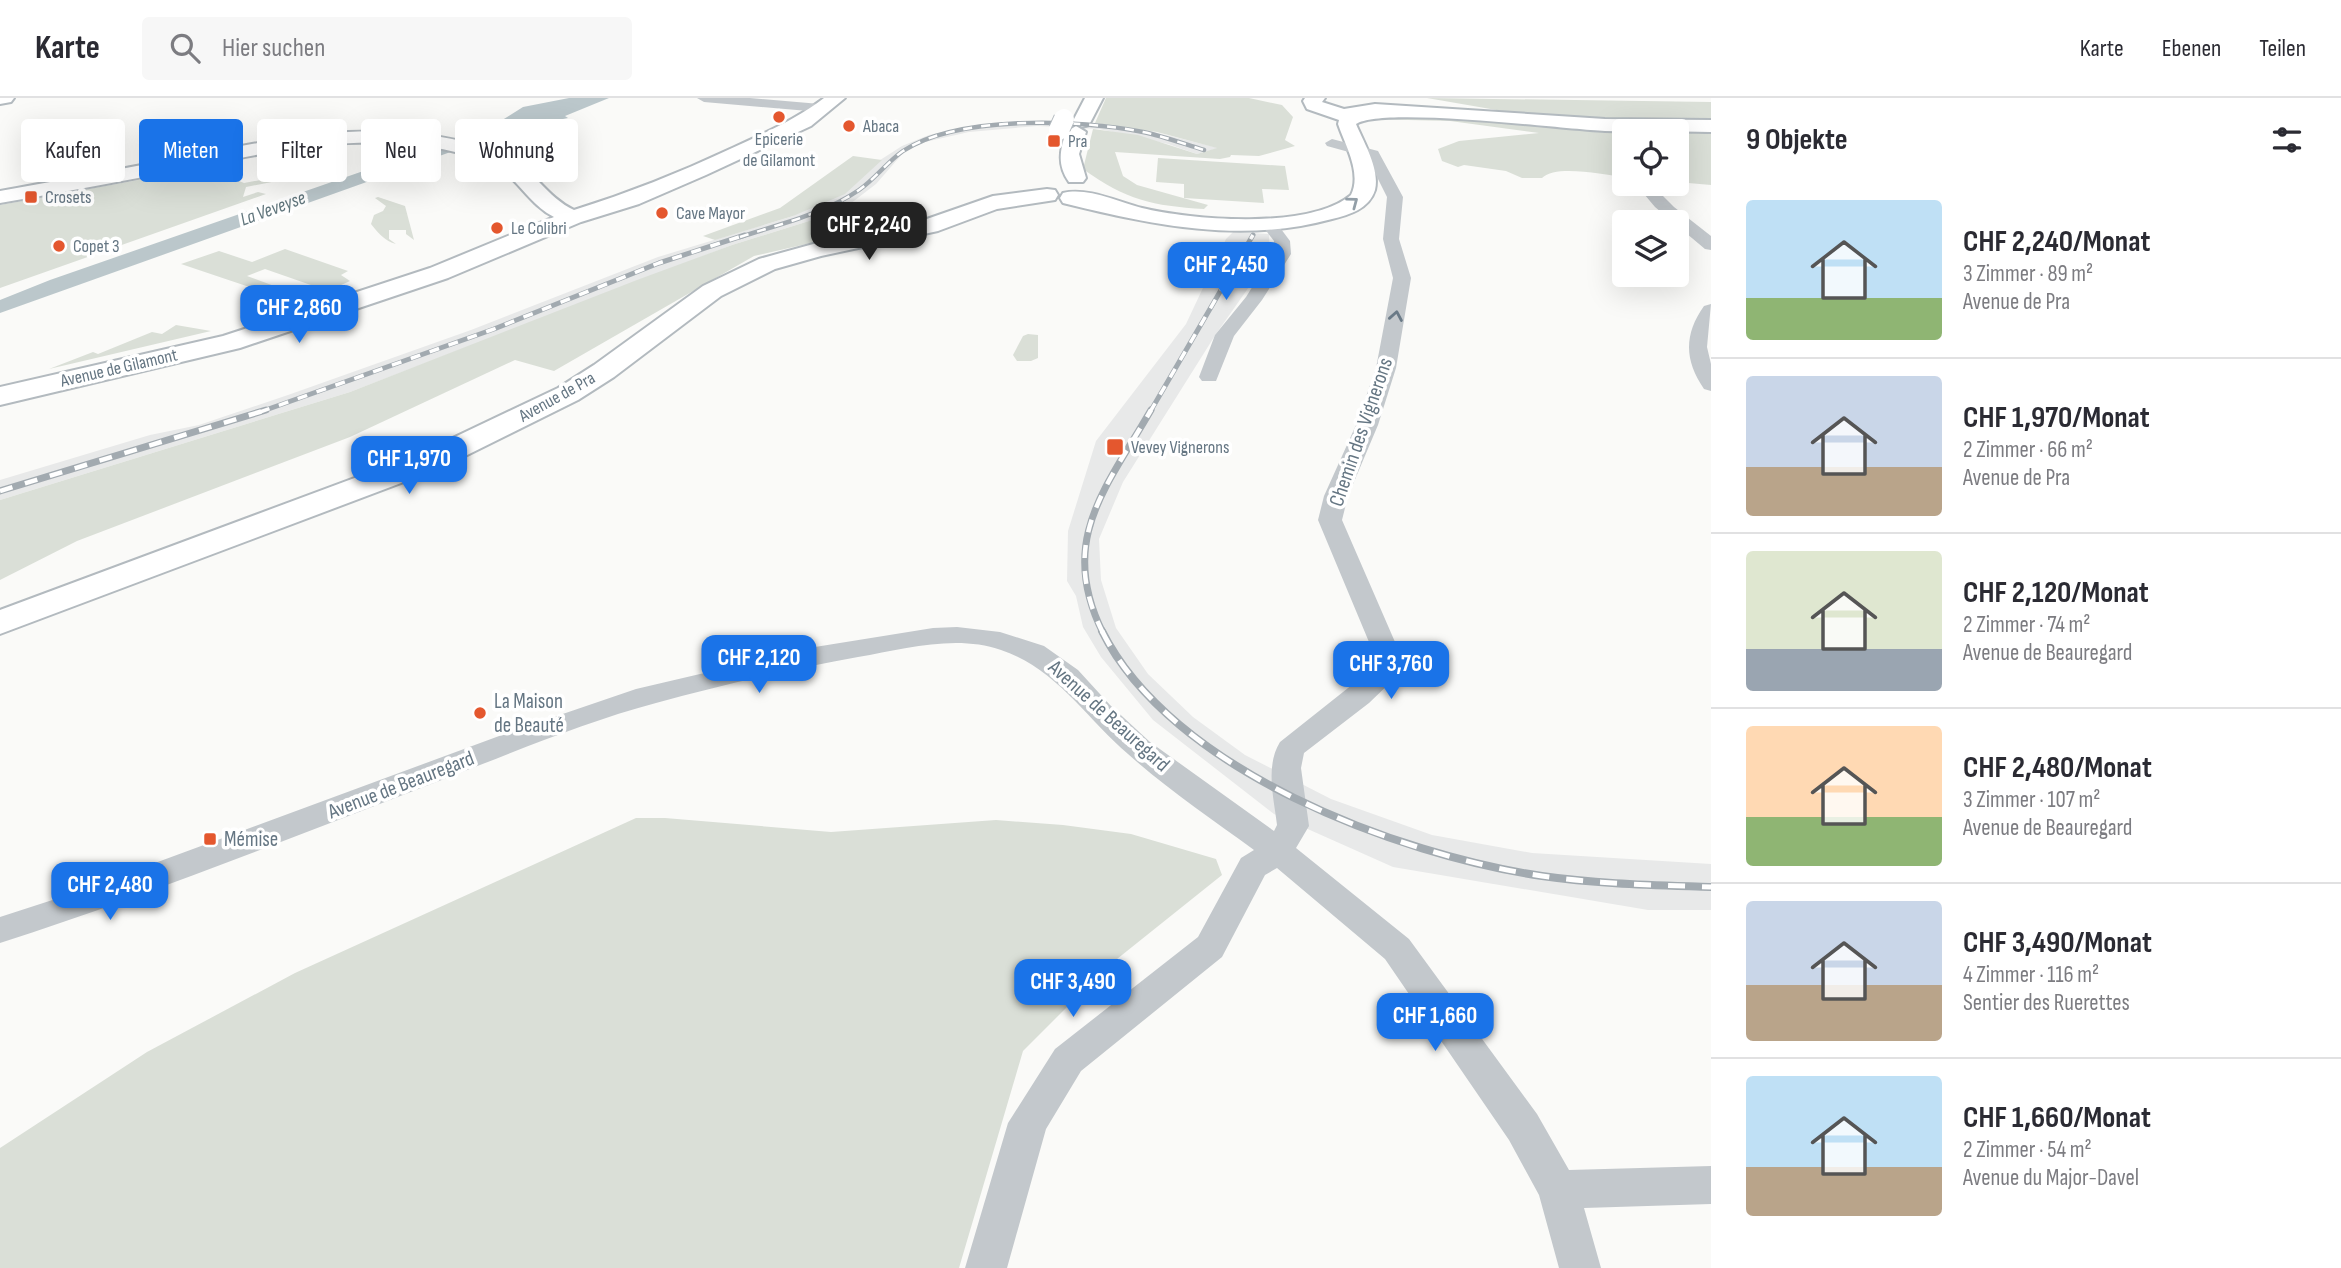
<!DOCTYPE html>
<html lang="de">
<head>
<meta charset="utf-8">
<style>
  :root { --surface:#fff; --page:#f7f7f7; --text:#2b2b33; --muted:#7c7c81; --line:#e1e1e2; --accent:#1a73e8 }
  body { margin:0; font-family:"Sofia Sans Condensed",sans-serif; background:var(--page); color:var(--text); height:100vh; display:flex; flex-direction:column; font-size:26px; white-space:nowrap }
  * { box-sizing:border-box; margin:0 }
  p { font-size:23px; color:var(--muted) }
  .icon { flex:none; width:38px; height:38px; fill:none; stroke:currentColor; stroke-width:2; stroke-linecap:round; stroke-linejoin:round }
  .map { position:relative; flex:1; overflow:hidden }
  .panel { display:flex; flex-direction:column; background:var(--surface); width:630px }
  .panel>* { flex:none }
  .hud { position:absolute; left:21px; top:21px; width:665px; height:63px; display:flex; gap:14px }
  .tools { position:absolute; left:1612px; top:21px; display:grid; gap:14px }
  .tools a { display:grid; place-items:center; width:77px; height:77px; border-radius:7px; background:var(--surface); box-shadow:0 7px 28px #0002; font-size:35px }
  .price { position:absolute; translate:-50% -60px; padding:0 16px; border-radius:14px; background:var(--accent); color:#fff; font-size:23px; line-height:46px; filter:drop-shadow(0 2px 4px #0008) }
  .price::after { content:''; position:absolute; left:50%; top:42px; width:21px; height:16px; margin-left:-10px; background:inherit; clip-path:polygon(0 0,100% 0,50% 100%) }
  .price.active { background:#222; color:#fff }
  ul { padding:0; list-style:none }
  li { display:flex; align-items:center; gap:21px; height:175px; padding:0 35px }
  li+li { border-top:2px solid var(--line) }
  li span { display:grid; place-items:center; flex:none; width:196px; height:140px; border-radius:7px; color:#555 }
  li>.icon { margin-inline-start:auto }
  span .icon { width:84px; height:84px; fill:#fffc; stroke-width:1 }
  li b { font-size:30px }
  h2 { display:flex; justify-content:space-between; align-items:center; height:84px; padding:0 35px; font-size:30px }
  .chip { padding:0 24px; border-radius:7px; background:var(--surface); box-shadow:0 7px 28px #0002; font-size:24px; line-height:63px }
  .chip.active { background:var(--accent); color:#fff }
  header { display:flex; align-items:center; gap:42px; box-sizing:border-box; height:98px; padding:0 35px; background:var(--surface); border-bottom:2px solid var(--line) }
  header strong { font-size:33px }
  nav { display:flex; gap:38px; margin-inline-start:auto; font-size:24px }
  .search { width:490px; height:63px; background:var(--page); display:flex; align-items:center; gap:18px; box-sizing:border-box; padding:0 24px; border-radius:7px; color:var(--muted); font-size:26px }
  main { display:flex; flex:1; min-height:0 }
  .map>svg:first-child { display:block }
  .built { fill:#e8e9e9 }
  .green { fill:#dadfd7 }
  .water { fill:#bbc7cb }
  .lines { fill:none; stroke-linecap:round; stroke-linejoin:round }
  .secondary-casing { stroke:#b3babf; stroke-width:4 }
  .street { fill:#c3c8cc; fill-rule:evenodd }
  .secondary { fill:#fff; fill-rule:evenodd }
  .rail-far3-casing { stroke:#a2aab0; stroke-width:4.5 }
  .rail-far2-casing { stroke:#a2aab0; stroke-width:5 }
  .rail-far1-casing { stroke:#a2aab0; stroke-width:7 }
  .rail-casing { stroke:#a2aab0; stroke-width:8 }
  .rail-far3 { stroke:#fff; stroke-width:2.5; stroke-dasharray:9; stroke-linecap:butt }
  .rail-far2 { stroke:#fff; stroke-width:3.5; stroke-dasharray:10; stroke-linecap:butt }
  .rail-far1 { stroke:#fff; stroke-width:4.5; stroke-dasharray:13; stroke-linecap:butt }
  .rail { stroke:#fff; stroke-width:5; stroke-dasharray:17; stroke-linecap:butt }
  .secondary-bridge-casing { stroke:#b3babf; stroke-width:22; stroke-linecap:butt }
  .secondary-bridge { stroke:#fff; stroke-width:20 }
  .oneway { stroke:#939fa8 }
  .oneway2 { stroke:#6a7a87 }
  .poi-dot { fill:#e4572e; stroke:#fff; stroke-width:2.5 }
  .labels { text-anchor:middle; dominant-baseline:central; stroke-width:7; stroke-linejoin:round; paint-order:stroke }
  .far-poi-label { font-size:18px; fill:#657683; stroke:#fff; text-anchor:start }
  .far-street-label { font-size:18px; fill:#657683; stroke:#fff }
  .far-water-label { font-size:19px; font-style:italic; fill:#60757c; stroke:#fff }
  .street-label { font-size:21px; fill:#657683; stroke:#fff }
  .poi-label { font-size:21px; fill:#657683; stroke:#fff; text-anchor:start }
</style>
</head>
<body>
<header>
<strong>Karte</strong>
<div class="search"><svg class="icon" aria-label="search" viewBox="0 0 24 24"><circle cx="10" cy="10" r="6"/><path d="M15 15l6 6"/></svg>Hier suchen</div>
<nav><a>Karte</a><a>Ebenen</a><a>Teilen</a></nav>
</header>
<main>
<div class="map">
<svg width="1711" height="1170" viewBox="0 0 1711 1170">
  <rect width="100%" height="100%" fill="#fafaf8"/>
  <g class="built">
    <polygon points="1025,23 1126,27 1219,50 1197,56 1168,46 1099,31 1037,28 969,34 925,44 904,54 876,86 850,106 809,123 732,147 350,294 0,402 0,382 150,337 199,327 288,297 471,232 658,159 793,118 902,48 929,37 976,27"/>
    <polygon points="1233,134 1269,136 1270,159 1216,236 1123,384 1099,441 1101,482 1116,530 1148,576 1193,619 1245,657 1331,701 1432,737 1532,755 1711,766 1711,812 1648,812 1393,769 1274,716 1153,622 1101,559 1083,529 1076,498 1067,483 1068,433 1096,343 1186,226 1226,141"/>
  </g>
  <g class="green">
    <path d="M 1106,0 L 1249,0 L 1282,7 L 1293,19 L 1285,42 L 1295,48 L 1259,58 L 1231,57 L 1230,59 L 1220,61 L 1115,54 L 1123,78 L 1137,87 L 1208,107 L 1204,111 C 1153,108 1126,102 1083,71 L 1093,31 L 1138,37 L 1197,56 L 1217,50 L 1157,34 L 1095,25 Z"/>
    <polygon points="1427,0 1711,4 1711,22 1610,21 1508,14"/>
    <path d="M 1409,18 L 1624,33 L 1624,79 C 1604,77 1556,66 1542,80 L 1522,80 L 1506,73 L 1464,67 L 1458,69 L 1442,63 L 1438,51 L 1459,43 L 1539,35 L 1450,23 L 1366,21 Z"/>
    <polygon points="1676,35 1711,35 1711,87 1677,84"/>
    <polygon points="853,58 882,62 845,96 793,118 715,142 703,138 780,110"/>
    <polygon points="1158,60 1285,68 1289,92 1262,91 1264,105 1184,100 1184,86 1156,84"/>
    <polygon points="196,75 227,78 244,85 283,78 292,80 246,89 243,99 258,94 266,96 0,190 0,107 166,77"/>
    <path d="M 378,99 L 405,108 L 414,142 L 406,136 L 406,132 L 389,132 L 389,141 L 396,146 C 385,143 378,135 371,126 L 374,117 L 383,113 L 386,108 L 375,100 Z"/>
    <polygon points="850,106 845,137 754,158 554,273 515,262 350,339 77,443 0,482 0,402 350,294 637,182 732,147 809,123"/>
    <polygon points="285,151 348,173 341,177 350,183 328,193 265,171 247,178 304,199 294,204 181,166 219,153 252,164"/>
    <polygon points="176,227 211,233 49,271 93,254 98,256 152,234 162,236"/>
    <polygon points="1028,236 1038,237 1038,260 1031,263 1017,263 1013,257 1023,238"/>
    <polygon points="636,720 665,720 831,734 996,722 1063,727 1131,736 1216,761 1222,777 1107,869 1023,953 959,1170 0,1170 0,1050 147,954 295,875"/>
  </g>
  <polygon class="water" points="569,0 609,0 565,18 568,20 518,30 0,215 0,202 50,182 372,70 499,24 523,9"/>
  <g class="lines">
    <g class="secondary-casing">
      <g id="secondary">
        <polygon points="0,0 14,0 11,4 0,6"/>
        <path d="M 824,0 L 845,0 L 811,28 L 706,77 L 639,106 L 581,124 L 448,180 L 240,250 L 0,307 L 0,289 L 223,238 L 430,170 L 554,119 C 526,105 515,73 485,63 C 387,27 287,51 188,70 C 125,83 63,94 0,105 L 0,93 C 63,82 126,70 189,58 C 297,37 392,17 499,54 C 531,65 544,98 574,112 C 628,95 679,75 730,51 C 763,36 795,22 824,0 Z"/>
        <polygon points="1085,0 1103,0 1089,27 1082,29 1073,23"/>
        <path d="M 1305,0 L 1325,0 L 1322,4 L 1344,11 L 1375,6 L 1605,21 L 1711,22 L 1711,34 C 1676,33 1640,34 1605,33 C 1561,31 1383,8 1356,26 C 1364,45 1380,71 1375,92 C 1369,111 1349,117 1332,121 C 1241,146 1153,127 1063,105 L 1060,100 L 1063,95 C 1088,89 1118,104 1142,110 C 1192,122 1309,132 1351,97 C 1362,75 1345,47 1338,26 L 1339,22 L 1307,11 L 1303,3 Z"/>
        <path d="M 1076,28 L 1086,34 L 1079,56 L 1086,80 L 1083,84 L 1069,84 C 1057,67 1060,52 1066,34 Z"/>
        <polygon points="1047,91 1055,92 1058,97 1055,102 997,111 938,133 821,158 775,171 721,198 614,279 578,302 441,370 0,536 0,512 419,356 558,290 594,267 703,188 759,161 817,145 924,122 993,98"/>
      </g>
    </g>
    <g class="street">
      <polygon points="697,0 750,0 820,6 827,10 820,14 704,4"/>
      <path d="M 1332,41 L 1378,53 L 1403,99 L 1399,141 L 1411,180 L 1396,270 L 1378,327 L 1348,398 L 1342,422 L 1395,544 L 1401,566 L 1395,580 L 1369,605 L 1304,655 L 1301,670 L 1309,728 L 1296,750 L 1409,841 L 1537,1016 L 1569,1072 L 1711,1068 L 1711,1106 L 1584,1110 L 1601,1170 L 1559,1170 L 1539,1097 L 1509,1042 L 1385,861 L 1277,770 L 1265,777 L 1222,859 L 1081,973 L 1046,1031 L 1007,1170 L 965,1170 L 1008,1025 L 1055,951 L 1198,839 L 1241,760 L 1254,752 C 1212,721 1167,691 1128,656 C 1086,620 1056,570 1001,552 C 956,536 904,551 858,559 C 790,571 722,587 656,605 C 581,625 507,657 434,685 C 290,740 147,798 0,845 L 0,819 L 71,796 L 510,634 L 636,591 L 815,549 L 933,530 L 957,529 L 1000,534 L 1044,548 L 1078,572 L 1110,607 L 1150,644 L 1274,733 L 1277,727 C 1274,701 1265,668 1280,644 L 1372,571 L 1369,544 L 1318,422 L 1324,398 L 1356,327 L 1376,270 L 1393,180 L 1383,141 L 1387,99 L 1367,59 L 1327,48 L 1325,45 Z"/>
      <polygon points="1642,87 1652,87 1674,109 1711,138 1711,152 1705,151 1655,109 1639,90"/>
      <polygon points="1269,121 1275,123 1290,143 1291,156 1262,202 1234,238 1216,283 1202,283 1199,279 1215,237 1246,199 1273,156 1274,143 1261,126"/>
      <path d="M 1711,206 L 1707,249 L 1711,266 L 1711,293 L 1704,291 C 1684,262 1684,236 1704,208 Z"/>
    </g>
    <use href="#secondary" class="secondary"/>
    <g class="rail-far3-casing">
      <path id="rail-far3" d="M 740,139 C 780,126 824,116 859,92 C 875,81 887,64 903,53 C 957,17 1080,21 1143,34 C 1163,38 1184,46 1204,52"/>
    </g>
    <g class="rail-far2-casing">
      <g id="rail-far2">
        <polyline points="260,314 494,231 659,165 745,137"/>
        <polyline points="1150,314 1253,137"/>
      </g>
    </g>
    <g class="rail-far1-casing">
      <g id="rail-far1">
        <polyline points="0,393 266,312"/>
        <path d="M 1103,535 C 1057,443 1106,390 1151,312"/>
      </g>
    </g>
    <g class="rail-casing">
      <path id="rail" d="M 1102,533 C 1171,672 1398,757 1542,778 C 1598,786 1655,787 1711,789"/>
    </g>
    <use href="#rail-far3" class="rail-far3"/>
    <use href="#rail-far2" class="rail-far2"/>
    <use href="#rail-far1" class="rail-far1"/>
    <use href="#rail" class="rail"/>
    <g class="secondary-bridge-casing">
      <polyline id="secondary-bridge" points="1059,32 1064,21"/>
    </g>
    <use href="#secondary-bridge" class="secondary-bridge"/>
  </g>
  <defs><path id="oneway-chevron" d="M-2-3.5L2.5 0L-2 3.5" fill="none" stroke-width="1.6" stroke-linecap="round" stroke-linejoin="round" transform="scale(1.75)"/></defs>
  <use class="oneway" href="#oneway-chevron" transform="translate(1353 104) rotate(-37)"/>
  <use class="oneway2" href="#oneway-chevron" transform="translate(1396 218) rotate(-80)"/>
  <g class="poi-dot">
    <circle cx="779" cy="19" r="7"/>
    <circle cx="849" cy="28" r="7"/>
    <rect x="1047" y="36" width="14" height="14" rx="3.5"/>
    <rect x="24" y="92" width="14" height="14" rx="3.5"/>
    <circle cx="662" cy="115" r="7"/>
    <circle cx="497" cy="130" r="7"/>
    <circle cx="59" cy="148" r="7"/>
    <rect x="1106" y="340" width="18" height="18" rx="3.5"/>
    <circle cx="480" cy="615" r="7"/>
    <rect x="203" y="734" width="14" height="14" rx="3.5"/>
  </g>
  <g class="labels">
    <g class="far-poi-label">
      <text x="863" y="28">Abaca</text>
      <text x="779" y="41" text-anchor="middle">Epicerie<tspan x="779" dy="21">de Gilamont</tspan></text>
      <text x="1068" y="43">Pra</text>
      <text x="45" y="99">Crosets</text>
      <text x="676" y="115">Cave Mayor</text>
      <text x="511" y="130">Le Colibri</text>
      <text x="73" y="148">Copet 3</text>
      <text x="1131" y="349">Vevey Vignerons</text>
    </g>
    <g class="far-street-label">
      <text transform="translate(119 270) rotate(-13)">Avenue de Gilamont</text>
      <text transform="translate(557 299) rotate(-29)">Avenue de Pra</text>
    </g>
    <g class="far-water-label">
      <text transform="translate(273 111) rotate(-20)">La Veveyse</text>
    </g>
    <g class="street-label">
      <text transform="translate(1361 334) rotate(-71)">Chemin des Vignerons</text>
      <text transform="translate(1109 618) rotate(42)">Avenue de Beauregard</text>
      <text transform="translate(401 687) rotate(-21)">Avenue de Beauregard</text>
    </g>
    <g class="poi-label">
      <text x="494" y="603">La Maison<tspan x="494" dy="24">de Beauté</tspan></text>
      <text x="224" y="741">Mémise</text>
    </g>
  </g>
</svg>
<div class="tools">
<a><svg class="icon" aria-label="locate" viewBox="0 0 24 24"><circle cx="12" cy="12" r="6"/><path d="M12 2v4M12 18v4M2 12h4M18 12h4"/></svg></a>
<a><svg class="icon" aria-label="layers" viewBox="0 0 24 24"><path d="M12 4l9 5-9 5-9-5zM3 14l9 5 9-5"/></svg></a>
</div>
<b class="price active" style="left:869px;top:164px">CHF 2,240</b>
<b class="price" style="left:1226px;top:204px">CHF 2,450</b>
<b class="price" style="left:299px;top:247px">CHF 2,860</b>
<b class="price" style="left:409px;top:398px">CHF 1,970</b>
<b class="price" style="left:759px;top:597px">CHF 2,120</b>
<b class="price" style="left:1391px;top:603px">CHF 3,760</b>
<b class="price" style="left:110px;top:824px">CHF 2,480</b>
<b class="price" style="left:1073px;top:921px">CHF 3,490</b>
<b class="price" style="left:1435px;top:955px">CHF 1,660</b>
<div class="hud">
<a class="chip">Kaufen</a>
<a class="chip active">Mieten</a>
<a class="chip">Filter</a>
<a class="chip">Neu</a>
<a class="chip">Wohnung</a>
</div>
</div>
<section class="panel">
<h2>9 Objekte<svg class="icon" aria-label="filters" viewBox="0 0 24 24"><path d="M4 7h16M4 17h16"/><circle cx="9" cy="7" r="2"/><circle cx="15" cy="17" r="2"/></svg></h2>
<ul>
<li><span style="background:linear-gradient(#bfe0f5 70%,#8fb573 0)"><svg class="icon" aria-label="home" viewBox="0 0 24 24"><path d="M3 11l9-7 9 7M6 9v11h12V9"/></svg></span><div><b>CHF 2,240/Monat</b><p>3 Zimmer · 89 m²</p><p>Avenue de Pra</p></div></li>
<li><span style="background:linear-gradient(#c9d6e8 65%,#b9a48a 0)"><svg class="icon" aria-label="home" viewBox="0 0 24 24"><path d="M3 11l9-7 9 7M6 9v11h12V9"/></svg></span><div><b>CHF 1,970/Monat</b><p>2 Zimmer · 66 m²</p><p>Avenue de Pra</p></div></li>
<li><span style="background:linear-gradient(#dfe7d0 70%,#9aa5b1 0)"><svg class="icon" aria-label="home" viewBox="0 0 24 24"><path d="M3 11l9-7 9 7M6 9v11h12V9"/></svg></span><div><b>CHF 2,120/Monat</b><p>2 Zimmer · 74 m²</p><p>Avenue de Beauregard</p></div></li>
<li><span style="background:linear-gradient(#ffd9b3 65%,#8fb573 0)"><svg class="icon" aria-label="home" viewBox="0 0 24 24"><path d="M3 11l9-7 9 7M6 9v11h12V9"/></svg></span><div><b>CHF 2,480/Monat</b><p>3 Zimmer · 107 m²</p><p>Avenue de Beauregard</p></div></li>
<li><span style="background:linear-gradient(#c9d6e8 60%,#b9a48a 0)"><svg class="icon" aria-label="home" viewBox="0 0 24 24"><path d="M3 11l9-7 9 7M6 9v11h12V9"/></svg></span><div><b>CHF 3,490/Monat</b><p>4 Zimmer · 116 m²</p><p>Sentier des Ruerettes</p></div></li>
<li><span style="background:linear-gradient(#bfe0f5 65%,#b9a48a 0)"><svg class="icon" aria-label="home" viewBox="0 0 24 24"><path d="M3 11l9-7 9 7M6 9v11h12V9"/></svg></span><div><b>CHF 1,660/Monat</b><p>2 Zimmer · 54 m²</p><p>Avenue du Major-Davel</p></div></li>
</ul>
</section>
</main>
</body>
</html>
